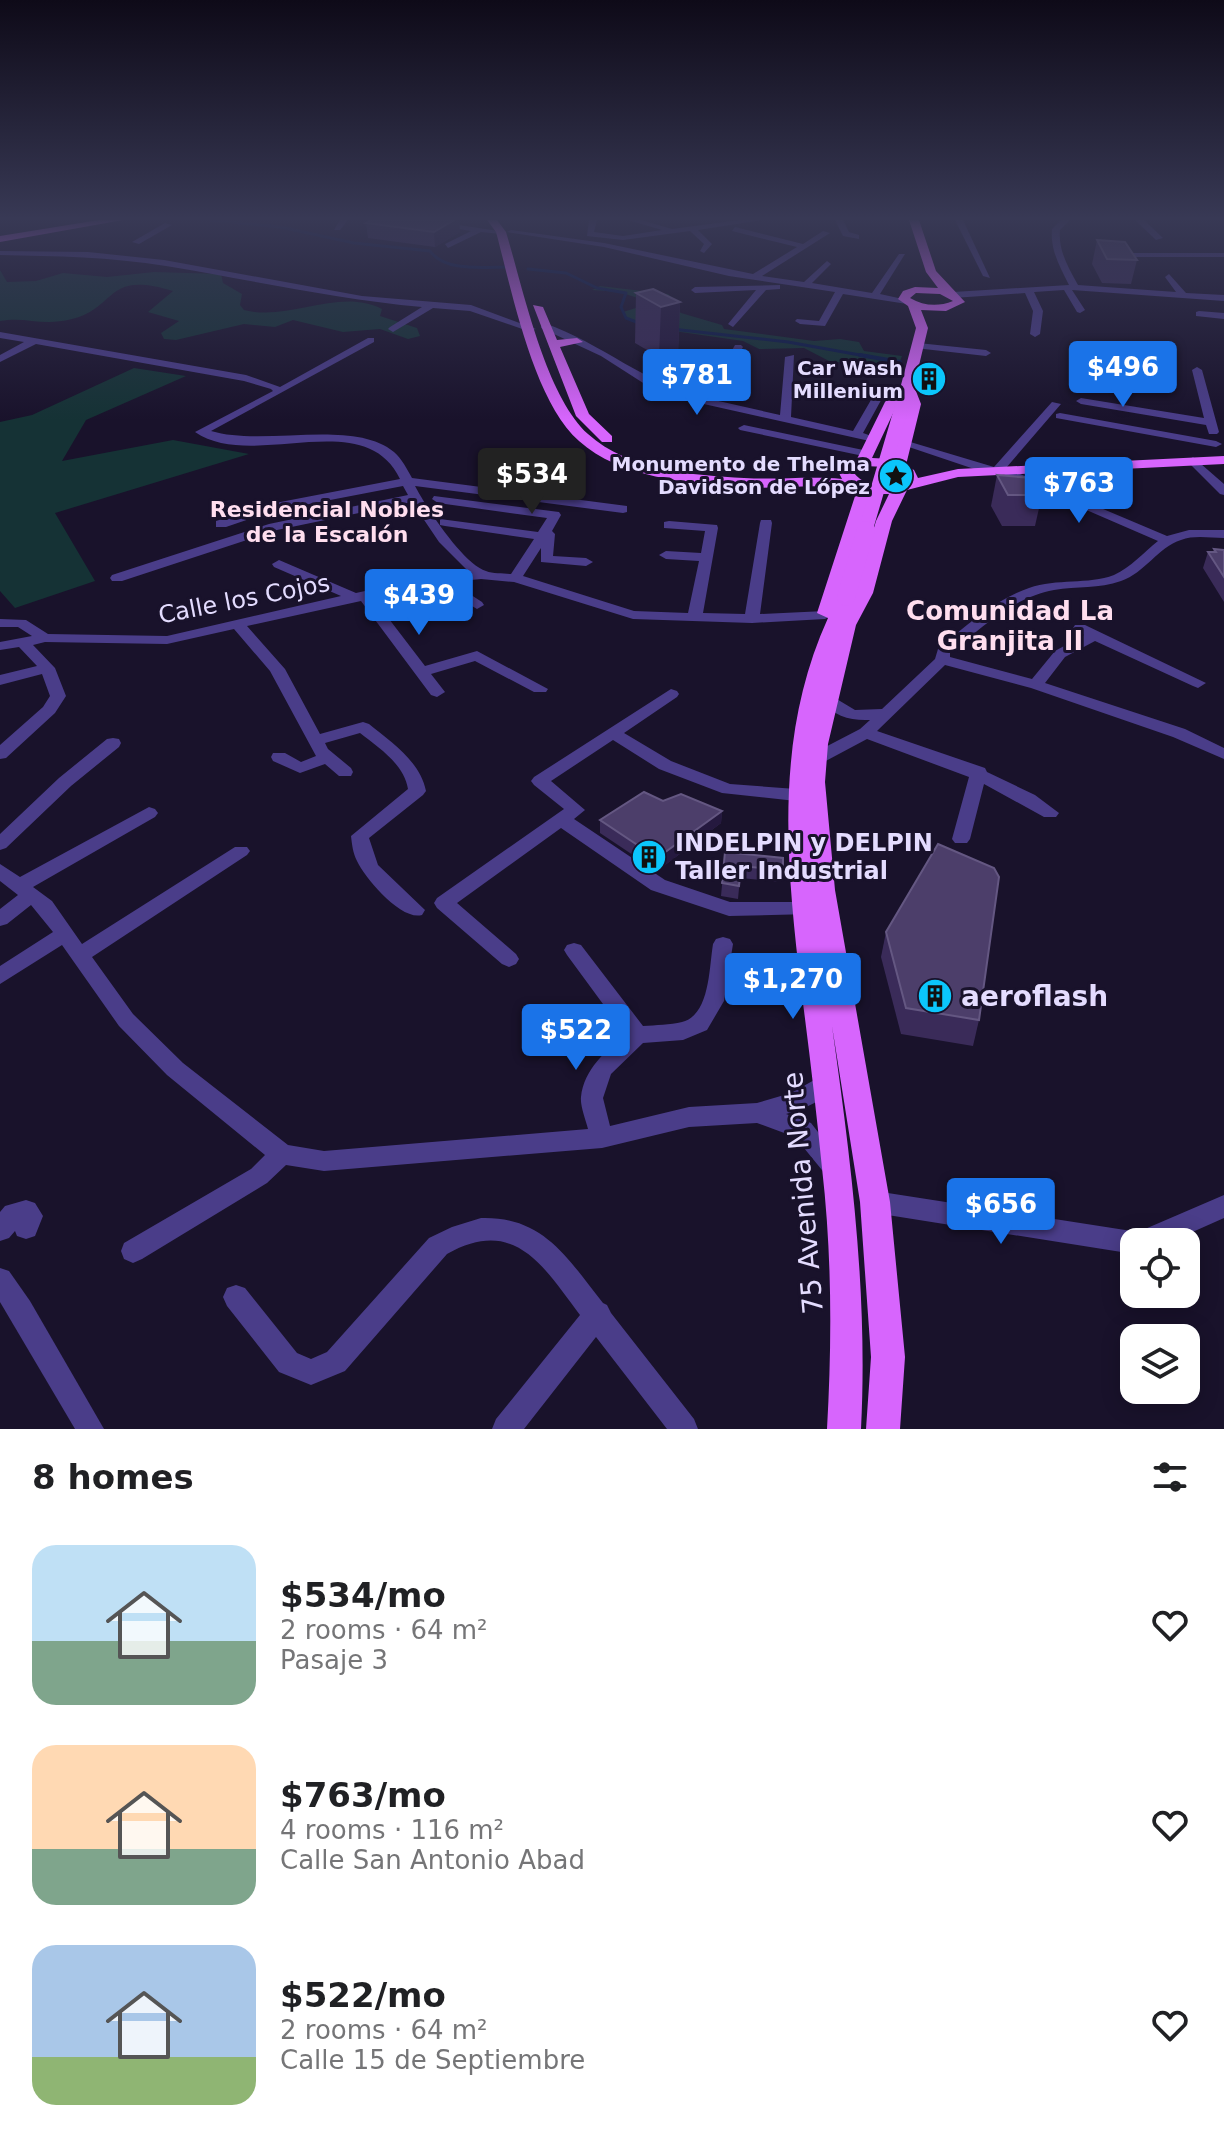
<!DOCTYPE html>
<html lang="en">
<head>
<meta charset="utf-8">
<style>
  :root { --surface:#fff; --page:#f2f2f2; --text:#202124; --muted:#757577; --accent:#1a73e8 }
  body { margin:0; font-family:"DejaVu Sans",sans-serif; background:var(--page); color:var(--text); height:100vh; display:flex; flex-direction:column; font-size:30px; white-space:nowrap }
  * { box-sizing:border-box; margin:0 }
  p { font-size:26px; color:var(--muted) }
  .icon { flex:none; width:44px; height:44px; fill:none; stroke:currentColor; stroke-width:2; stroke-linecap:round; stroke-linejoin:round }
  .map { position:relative; height:1429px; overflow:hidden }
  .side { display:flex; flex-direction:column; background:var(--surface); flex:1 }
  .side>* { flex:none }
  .controls { position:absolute; left:1120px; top:1228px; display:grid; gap:16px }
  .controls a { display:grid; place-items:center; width:80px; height:80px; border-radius:16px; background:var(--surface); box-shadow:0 4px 20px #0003; font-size:40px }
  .price { position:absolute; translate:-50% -68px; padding:0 18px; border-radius:8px; background:var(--accent); color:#fff; font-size:26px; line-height:52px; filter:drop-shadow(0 2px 4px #0008) }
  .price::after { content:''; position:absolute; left:50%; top:48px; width:24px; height:18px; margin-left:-12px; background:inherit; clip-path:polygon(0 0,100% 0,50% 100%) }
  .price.on { background:#222; color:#fff }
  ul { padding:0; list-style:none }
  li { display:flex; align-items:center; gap:24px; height:200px; padding:0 32px }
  li span { display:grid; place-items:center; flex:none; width:224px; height:160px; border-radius:24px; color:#555 }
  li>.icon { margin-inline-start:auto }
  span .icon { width:96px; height:96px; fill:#fffc; stroke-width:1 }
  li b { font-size:34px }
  h2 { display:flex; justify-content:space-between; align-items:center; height:96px; padding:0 32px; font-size:34px }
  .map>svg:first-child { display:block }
  .green { fill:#153235 }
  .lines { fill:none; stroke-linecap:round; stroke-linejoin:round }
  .stream-far1 { stroke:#0c1b4a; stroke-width:3 }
  .stream { stroke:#0c1b4a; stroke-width:4 }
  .minor { fill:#4a3d89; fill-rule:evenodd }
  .major { fill:#d765fd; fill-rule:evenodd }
  .major-bridge-far1 { stroke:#d765fd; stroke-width:14 }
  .major-bridge { stroke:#d765fd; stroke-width:18 }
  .wall { fill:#3a2b59 }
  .shaded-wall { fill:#25193f }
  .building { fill:#4c3e6a; stroke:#645782; stroke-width:2 }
  .labels { text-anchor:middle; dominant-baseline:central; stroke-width:6; stroke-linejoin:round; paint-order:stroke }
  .far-poi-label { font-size:20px; font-weight:bold; fill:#e4dcff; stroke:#19122b; text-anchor:end }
  .far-neighbourhood-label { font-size:22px; font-weight:bold; fill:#ffdeef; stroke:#19122b }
  .street-label { font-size:24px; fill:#e4dcff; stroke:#19122b }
  .poi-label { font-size:24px; font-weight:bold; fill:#e4dcff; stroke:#19122b; text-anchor:start }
  .neighbourhood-label { font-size:26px; font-weight:bold; fill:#ffdeef; stroke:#19122b }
  .near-poi-label { font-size:28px; font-weight:bold; fill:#e4dcff; stroke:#19122b; text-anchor:start }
  .near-street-label { font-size:28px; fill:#e4dcff; stroke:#19122b }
</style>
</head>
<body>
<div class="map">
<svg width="1224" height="1429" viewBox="0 0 1224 1429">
  <rect width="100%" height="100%" fill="#19122b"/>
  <g class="green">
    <path d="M 0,270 L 7,282 L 36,281 L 63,273 L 107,277 L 154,272 L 221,274 L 223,283 L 242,294 L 240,305 L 244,310 C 289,322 339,287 382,309 L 380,316 L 417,328 L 420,336 L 408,339 L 380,329 L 343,332 L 293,320 L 275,327 L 244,324 L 176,340 L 164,339 L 161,333 L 179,321 L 148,312 L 173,291 C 105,270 118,307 72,319 C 41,327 27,316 0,321 Z"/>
    <polygon points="600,286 668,294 679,304 676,309 681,313 722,325 724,329 814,341 840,339 859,342 864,351 902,356 897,369 829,361 804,348 759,349 743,341 646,327 626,318 623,312 639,307 641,299 619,292 592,290"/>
    <polygon points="134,368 186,376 86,420 62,461 173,440 249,454 55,513 95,581 15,608 0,591 0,422 32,415"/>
  </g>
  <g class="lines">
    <g class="stream-far1">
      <path d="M 210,220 L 280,227 L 354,243 L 430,251 C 445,272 483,267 506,267"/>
      <polyline points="528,269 566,273 597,288 626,293 621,307 626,318 639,323"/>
      <polyline points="672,329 788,342 871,357"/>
    </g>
    <polyline class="stream" points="860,355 900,362"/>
    <g class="minor">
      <polygon points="340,220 348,220 340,230 334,230"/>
      <polygon points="403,220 426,220 505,232 501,234 481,232 448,248 445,244 471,231"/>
      <polygon points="589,220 597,220 594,232 623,236 662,230 628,220 641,220 672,229 740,220 762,220 698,230 712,244 704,253 700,251 704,244 690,231 623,240 587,236"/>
      <polygon points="835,220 843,220 849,232 859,235 859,239 843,236"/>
      <polygon points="955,220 963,220 990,278 983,276"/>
      <path d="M 1061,220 L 1070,220 L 1060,230 C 1058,250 1068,267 1078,285 L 1176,292 L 1165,277 L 1169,274 L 1186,293 L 1224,295 L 1224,301 L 1072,290 L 1085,310 L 1080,313 L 1077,312 L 1064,290 L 1034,292 L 1043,311 L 1040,334 L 1035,337 L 1030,334 L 1033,311 L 1025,293 L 953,298 L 948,295 L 953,292 L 1069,285 C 1060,267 1050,250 1052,229 Z"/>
      <polygon points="1135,220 1144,220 1163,238 1156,240"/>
      <polygon points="165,223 172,225 139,244 132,242"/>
      <polygon points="735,227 803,244 823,231 830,233 762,276 804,282 827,261 831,264 812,283 872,293 899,254 905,254 880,294 912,301 907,304 843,294 825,326 800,324 795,321 797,319 819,321 835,292 729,276 604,247 507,232 511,230 604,243 753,274 797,247 732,231"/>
      <path d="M 0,251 L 88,252 L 164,260 L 362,296 L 471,305 L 536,329 L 528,331 L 470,311 L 433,308 L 393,332 L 388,329 L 390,327 L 422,307 C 335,299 251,280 166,266 C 111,257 56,256 0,255 Z"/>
      <rect x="1111" y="253" width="113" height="4"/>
      <polygon points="780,285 780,289 766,290 733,327 728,324 756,290 695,293 691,290 695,287"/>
      <polygon points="1199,311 1224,313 1224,319 1196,316 1196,312"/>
      <path d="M 544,323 C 602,343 646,385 705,398 L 735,345 L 741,345 L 743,347 L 714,400 L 780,415 L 785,357 L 794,355 L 791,417 L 853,431 L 875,393 L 880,390 L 885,393 L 863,433 L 880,439 L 874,442 L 677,398 L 651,388 L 601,356 L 541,328 L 541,324 Z"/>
      <path d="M 0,332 L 246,375 L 280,387 L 368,338 L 374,338 L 374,342 L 211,431 C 264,447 353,418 394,452 C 402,459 407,469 412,478 L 627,506 L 627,512 L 623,513 L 415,486 C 426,507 463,564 486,571 C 493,574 503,573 511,574 L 534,539 L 445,526 L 440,525 L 440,519 L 538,532 L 547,518 L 438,503 L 432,499 L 434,496 L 559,512 L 561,515 L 552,531 L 555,534 L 553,556 L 586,558 L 593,562 L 586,566 L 541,562 L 541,548 L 523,576 L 634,611 L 688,613 L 699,561 L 666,559 L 659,555 L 666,551 L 701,553 L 705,531 L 664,528 L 664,522 L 669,521 L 717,525 L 718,528 L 703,613 L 745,614 L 760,523 L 761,520 L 771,520 L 772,523 L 760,614 L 825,611 L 832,615 L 825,619 L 752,623 L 633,619 L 514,582 L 481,579 L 451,582 L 482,602 L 484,605 L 477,609 L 435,584 L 373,598 L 425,666 L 477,651 L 548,689 L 546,692 L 534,692 L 475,661 L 431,674 L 445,692 L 437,697 L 431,695 L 361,601 L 247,626 L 285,669 L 320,734 L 363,722 L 369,724 C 391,742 420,761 426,791 L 423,795 L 369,838 L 378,865 L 425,910 L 422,915 C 401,921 365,878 357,861 C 353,853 352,845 351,836 L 408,789 C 404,764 379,748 360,733 L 325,743 L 328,749 L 351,768 L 353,772 L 351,776 L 339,776 L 325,764 L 300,773 L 273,761 L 271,757 L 273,753 L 285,753 L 301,762 L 316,756 L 270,671 L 234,629 L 167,644 L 45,642 L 33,645 L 55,668 L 66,696 L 55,713 L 6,758 L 0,759 L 0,745 L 43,707 L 50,696 L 42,674 L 0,685 L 0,675 L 37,666 L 19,647 L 0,650 L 0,642 L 32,636 L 18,627 L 0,627 L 0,619 L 26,620 L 48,634 L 167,636 L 341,596 L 274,567 L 272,564 L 279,560 L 356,593 L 437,575 L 469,572 L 439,542 L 412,502 L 277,530 L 122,581 L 112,581 L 110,578 L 112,575 L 269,524 L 408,495 L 403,486 L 273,511 L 226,527 L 216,527 L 216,521 L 270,504 L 400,479 C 364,404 253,472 195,432 L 273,391 L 271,389 L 244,381 L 36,344 L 0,362 L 0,355 L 24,342 L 0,338 Z"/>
      <polygon points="918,343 986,350 991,353 986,356 915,348 913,346"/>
      <polygon points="1197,367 1202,370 1219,432 1217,434 1209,434 1206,425 1081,404 1076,401 1081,398 1204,418 1192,370"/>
      <path d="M 1052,402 L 1061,404 L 1006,468 L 1167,536 L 1189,530 L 1224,530 L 1224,538 C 1210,538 1194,535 1181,540 C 1158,547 1145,573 1121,581 C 1099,589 1077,586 1054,590 C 1014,597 981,628 950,653 L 950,657 L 1032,679 L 1055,651 L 1084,635 L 1073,628 L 1075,625 L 1085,625 L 1206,683 L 1198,688 L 1193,686 L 1095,641 L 1065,657 L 1045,683 L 1185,729 L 1224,748 L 1224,759 L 1173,737 L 1031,688 L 945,665 L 877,731 L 985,768 L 987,772 L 1035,795 L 1059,813 L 1056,817 L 1044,817 L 984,784 L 970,839 L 967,843 L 955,843 L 952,839 L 969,777 L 867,739 L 822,763 L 816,764 L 808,759 L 810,755 L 860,729 L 870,720 C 850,721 834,716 821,701 L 823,698 L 835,698 L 855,710 L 882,709 L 935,659 L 938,649 C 966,626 994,600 1029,588 C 1057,578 1088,585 1114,575 C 1131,567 1143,553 1158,541 L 1001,473 L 992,475 L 897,443 L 907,441 L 994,467 Z"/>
      <polygon points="1060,413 1216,441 1222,444 1216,447 1056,418 1056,414"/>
      <polygon points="744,425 868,451 874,454 868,457 740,430 738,428"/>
      <polygon points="1193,457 1224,484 1224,495 1220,494 1187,461"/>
      <polygon points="671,689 677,691 679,694 677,697 624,733 671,761 730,784 796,789 805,795 802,799 796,801 722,793 659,769 613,740 551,781 585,810 574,819 665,880 730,902 804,902 811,904 814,909 811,914 729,916 651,890 561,828 457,903 516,954 519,959 516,964 509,967 502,964 437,908 434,903 437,898 564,809 534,785 531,781 534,777"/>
      <polygon points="113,738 119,739 121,743 119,747 71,786 6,848 0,850 0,834 59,778 107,739"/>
      <path d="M 149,807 L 155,809 L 158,813 L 155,817 L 33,887 L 52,901 L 82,944 L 235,847 L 247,847 L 250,851 L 247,855 L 92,957 L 133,1014 L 183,1063 L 288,1145 L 324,1151 L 588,1129 C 586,1120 580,1106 581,1097 C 584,1069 606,1051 625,1034 L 567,955 L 564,950 L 567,945 L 574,943 L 581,945 L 643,1026 C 656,1025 670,1025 682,1022 C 710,1015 709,968 713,944 L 716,939 L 723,937 L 730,939 L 733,944 L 724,1001 L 707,1030 L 683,1040 L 643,1043 L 611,1074 L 603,1098 L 610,1126 L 689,1107 L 757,1103 L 791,1093 L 825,1074 L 833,1076 L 836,1083 C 828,1100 803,1109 786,1114 L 811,1123 L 846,1168 L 842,1175 L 834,1178 L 826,1175 L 795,1137 L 757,1123 L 689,1127 L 602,1148 L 324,1171 L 286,1165 L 267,1183 L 142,1259 L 133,1263 L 124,1259 L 121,1251 L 124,1243 L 251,1169 L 265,1155 L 167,1075 L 119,1026 L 62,945 L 0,984 L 0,966 L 53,932 L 31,905 L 7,924 L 0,926 L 0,909 L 18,895 L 0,881 L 0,864 L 20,877 Z"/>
      <polygon points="875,1191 1138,1232 1224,1195 1224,1218 1170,1242 1134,1242 1134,1254 875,1213 866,1210 863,1202 866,1194"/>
      <polygon points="26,1200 35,1203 43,1216 35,1236 26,1239 17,1236 15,1231 9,1238 0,1241 0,1212 5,1206"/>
      <path d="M 481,1218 C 544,1216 568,1259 603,1303 L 607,1305 L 611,1313 L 694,1419 L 698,1429 L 667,1429 L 596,1337 L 524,1429 L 492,1429 L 496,1419 L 580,1315 C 543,1266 515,1216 447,1254 L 345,1371 L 311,1385 L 279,1372 L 227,1306 L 223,1297 L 227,1288 L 236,1285 L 245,1288 L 297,1353 L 311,1359 L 327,1352 L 429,1238 L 452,1227 Z"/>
      <polygon points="0,1268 9,1271 30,1301 104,1429 75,1429 0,1302"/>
    </g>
    <g class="major">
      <polygon points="99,220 123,220 0,242 0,236"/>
      <path d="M 487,220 L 497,220 L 506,232 C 523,288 545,395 588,434 C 629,471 693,475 744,478 C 777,480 810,476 842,479 L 839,473 L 846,463 L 857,459 L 885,402 L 901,385 L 916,328 L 908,306 L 898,299 L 903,291 L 915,287 L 938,288 L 926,272 L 909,220 L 919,220 L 936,271 L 965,302 L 946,311 L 921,310 L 928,328 L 914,386 L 921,404 L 906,465 L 914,470 L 918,478 L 958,469 L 1224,456 L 1224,464 L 958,477 L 907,490 L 892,521 L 873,593 L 856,625 L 828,744 L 825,782 L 835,890 L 890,1202 L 905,1357 L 900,1429 L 866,1429 L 871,1357 L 860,1202 L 832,1026 C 851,1161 868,1293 861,1429 L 827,1429 C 832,1342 832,1255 822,1168 C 816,1108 809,1048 801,988 C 786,861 774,737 828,618 L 817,613 L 857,490 C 819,482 779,490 741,487 C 688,483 620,478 579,441 C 533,400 512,291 496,232 ZM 916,293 L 940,294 L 953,301 C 938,307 924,306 910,298 ZM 897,405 L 907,406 L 892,459 L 872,458 ZM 864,466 L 887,467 L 902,475 L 903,479 C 886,489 866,488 854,473 ZM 871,494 L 889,494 L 876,521 L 854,596 L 841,593 Z"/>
      <polygon points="533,305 543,307 557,340 577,338 583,342 560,347 589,414 612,436 612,442 602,442 576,416"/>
    </g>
    <polyline class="major-bridge-far1" points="865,532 903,403"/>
    <polyline class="major-bridge" points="846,597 866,530"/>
  </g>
  <g class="wall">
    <polygon points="372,220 459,220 460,232 435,247 368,238 366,223"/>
    <polygon points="1097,240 1137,260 1131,284 1102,283 1092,264"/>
    <polygon points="636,293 680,302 678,353 659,357 635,343"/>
    <polygon points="1038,462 1089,483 1085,498 1035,477"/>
    <polygon points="997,475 1042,495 1035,526 1002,526 991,506"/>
    <polygon points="1214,549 1224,550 1224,602 1203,568 1208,552 1213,552"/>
    <polygon points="663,801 722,811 721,823 657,871 600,833 600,820"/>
    <polygon points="725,852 783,870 781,882 740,878 738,899 721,896"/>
    <polygon points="886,932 979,1020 973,1046 901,1034 881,957"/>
  </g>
  <g class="shaded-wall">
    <polygon points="454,220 459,220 460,232 435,247 434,232"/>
    <polygon points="680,302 678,353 659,357 661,307"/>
    <polygon points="722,811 721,823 657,871 657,858"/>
  </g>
  <g class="building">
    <polygon points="372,220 454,220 434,232 366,223"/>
    <polygon points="1097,240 1125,242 1137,260 1107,259"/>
    <polygon points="653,289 680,302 661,307 636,293"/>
    <polygon points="1073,460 1089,483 1038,462"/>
    <polygon points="997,475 1032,478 1042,495 1008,495"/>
    <polygon points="1214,549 1224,550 1224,577 1208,552 1216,552"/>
    <polygon points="644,792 663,801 681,794 722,811 657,858 600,820"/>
    <polygon points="938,844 994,868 999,877 979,1020 906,1008 886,932"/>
    <polygon points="725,852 783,858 783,870 741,866 739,886 722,883"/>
  </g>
  <linearGradient id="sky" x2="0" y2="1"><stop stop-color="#0e0a18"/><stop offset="0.52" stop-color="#383955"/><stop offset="1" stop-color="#383955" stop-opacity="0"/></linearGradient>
  <rect width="1224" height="420" fill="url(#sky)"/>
  <defs>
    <g id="building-disc" transform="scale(1.8)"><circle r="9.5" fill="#0bc6fc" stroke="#19122b"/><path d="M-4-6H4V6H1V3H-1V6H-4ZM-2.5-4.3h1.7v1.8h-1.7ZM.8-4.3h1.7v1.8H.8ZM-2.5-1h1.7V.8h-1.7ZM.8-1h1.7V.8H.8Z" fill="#111"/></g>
    <g id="sight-disc" transform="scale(1.8)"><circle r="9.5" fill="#0bc6fc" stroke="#19122b"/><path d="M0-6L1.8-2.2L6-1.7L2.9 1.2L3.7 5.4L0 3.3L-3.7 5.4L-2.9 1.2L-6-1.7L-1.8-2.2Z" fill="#111"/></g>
  </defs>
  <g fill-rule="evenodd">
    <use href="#building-disc" x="929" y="379"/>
    <use href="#sight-disc" x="896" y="476"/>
    <use href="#building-disc" x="649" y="857"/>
    <use href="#building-disc" x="935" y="996"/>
  </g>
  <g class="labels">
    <g class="far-poi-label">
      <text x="903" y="368">Car Wash<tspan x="903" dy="23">Millenium</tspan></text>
      <text x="870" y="464">Monumento de Thelma<tspan x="870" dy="23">Davidson de López</tspan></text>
    </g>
    <g class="far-neighbourhood-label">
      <text x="327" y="509">Residencial Nobles<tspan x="327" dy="25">de la Escalón</tspan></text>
    </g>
    <g class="street-label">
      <text transform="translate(244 599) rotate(-11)">Calle los Cojos</text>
    </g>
    <g class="poi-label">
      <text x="675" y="843">INDELPIN y DELPIN<tspan x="675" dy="28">Taller Industrial</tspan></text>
    </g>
    <g class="neighbourhood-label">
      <text x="1010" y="611">Comunidad La<tspan x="1010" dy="30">Granjita II</tspan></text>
    </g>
    <g class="near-poi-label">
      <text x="961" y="996">aeroflash</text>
    </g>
    <g class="near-street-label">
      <text transform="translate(803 1193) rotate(-95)">75 Avenida Norte</text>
    </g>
  </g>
</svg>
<div class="controls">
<a><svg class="icon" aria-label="locate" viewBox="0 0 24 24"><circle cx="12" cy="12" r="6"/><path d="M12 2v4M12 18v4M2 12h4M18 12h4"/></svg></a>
<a><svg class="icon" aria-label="layers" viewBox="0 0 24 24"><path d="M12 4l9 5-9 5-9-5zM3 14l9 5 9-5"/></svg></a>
</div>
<b class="price" style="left:1123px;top:409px">$496</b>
<b class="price" style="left:697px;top:417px">$781</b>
<b class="price on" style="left:532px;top:516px">$534</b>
<b class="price" style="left:1079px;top:525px">$763</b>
<b class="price" style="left:419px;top:637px">$439</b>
<b class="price" style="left:793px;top:1021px">$1,270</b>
<b class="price" style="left:576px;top:1072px">$522</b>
<b class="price" style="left:1001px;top:1246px">$656</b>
</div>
<section class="side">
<h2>8 homes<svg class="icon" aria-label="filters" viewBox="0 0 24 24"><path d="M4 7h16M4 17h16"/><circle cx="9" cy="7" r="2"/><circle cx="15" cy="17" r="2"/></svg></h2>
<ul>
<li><span style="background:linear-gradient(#bfe0f5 60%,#7fa58c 0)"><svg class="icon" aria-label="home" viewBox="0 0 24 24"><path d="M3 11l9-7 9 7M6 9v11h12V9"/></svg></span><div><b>$534/mo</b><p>2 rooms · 64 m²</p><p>Pasaje 3</p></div><svg class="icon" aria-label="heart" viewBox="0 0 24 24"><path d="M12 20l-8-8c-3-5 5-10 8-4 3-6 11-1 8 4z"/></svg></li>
<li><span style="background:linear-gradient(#ffd9b3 65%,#7fa58c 0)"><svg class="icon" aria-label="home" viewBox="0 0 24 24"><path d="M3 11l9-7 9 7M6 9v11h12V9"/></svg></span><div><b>$763/mo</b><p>4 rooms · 116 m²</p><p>Calle San Antonio Abad</p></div><svg class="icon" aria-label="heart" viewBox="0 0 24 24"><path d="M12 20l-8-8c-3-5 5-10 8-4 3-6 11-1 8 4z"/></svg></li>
<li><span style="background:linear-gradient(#a9c7e8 70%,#8fb573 0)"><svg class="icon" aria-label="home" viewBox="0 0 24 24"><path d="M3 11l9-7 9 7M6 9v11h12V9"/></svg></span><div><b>$522/mo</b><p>2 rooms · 64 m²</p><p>Calle 15 de Septiembre</p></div><svg class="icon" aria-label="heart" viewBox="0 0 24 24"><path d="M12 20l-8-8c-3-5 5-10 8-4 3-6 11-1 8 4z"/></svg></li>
</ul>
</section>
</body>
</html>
